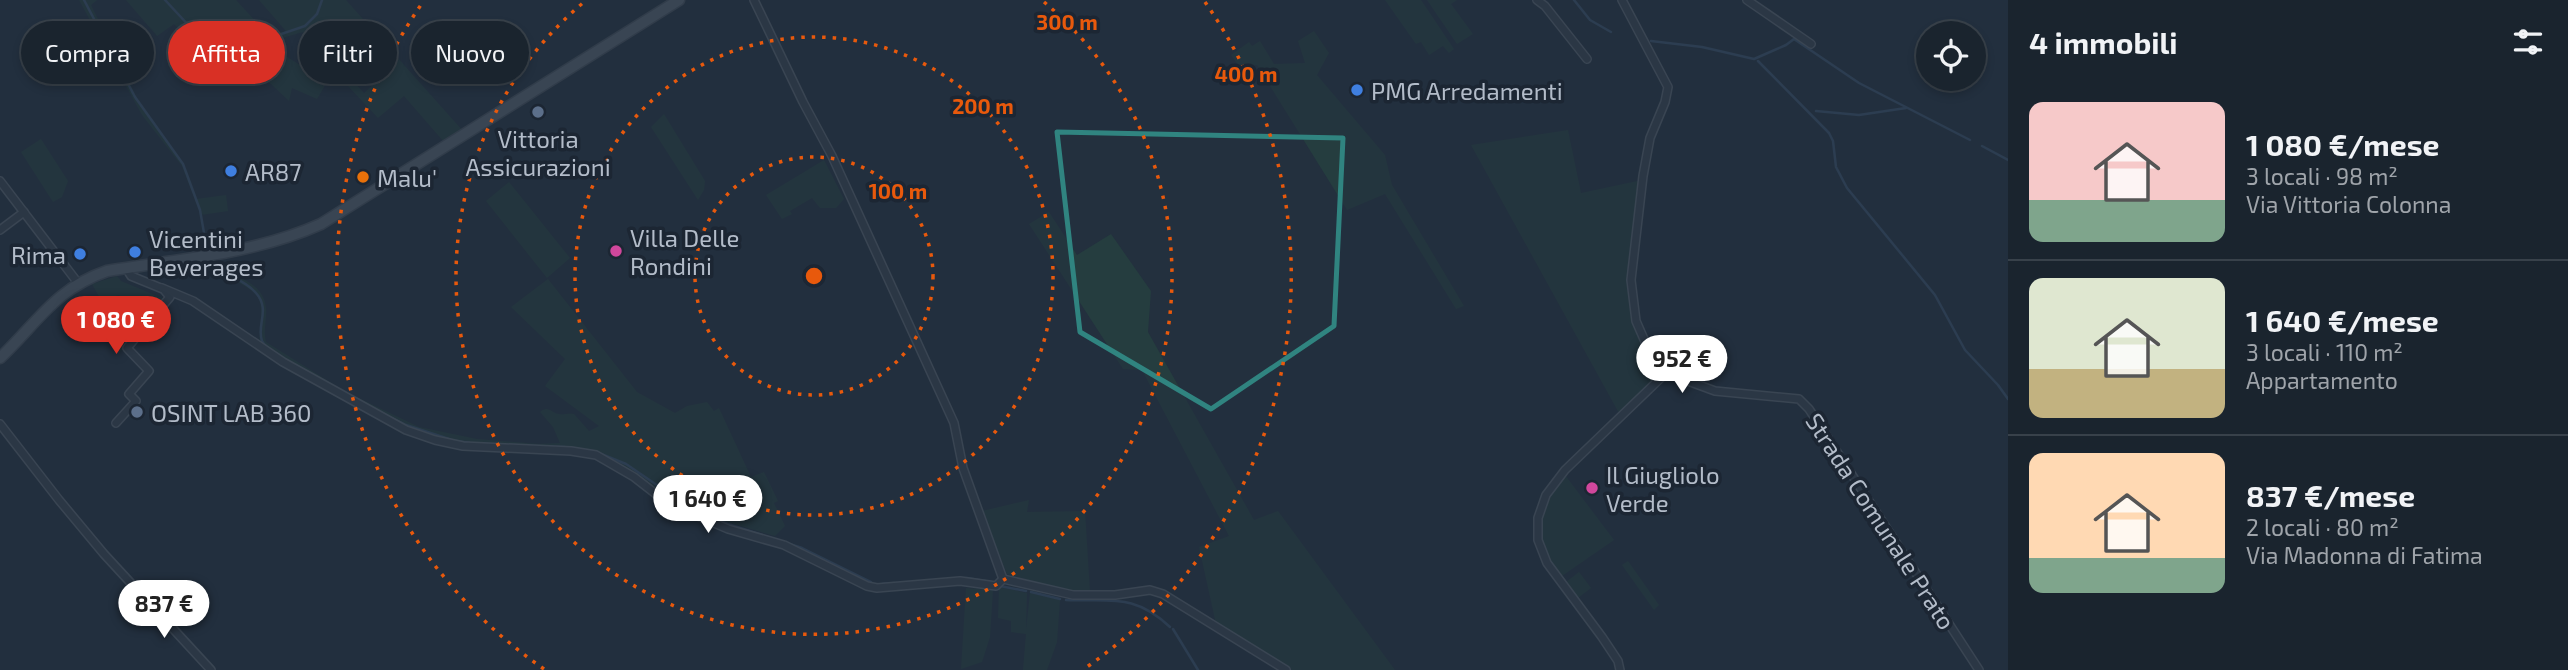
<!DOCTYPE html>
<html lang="it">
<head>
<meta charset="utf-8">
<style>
  :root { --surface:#1a242e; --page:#232c36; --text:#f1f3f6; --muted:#9fa4aa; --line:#38414a; --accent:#d93025 }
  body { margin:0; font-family:"Exo 2",sans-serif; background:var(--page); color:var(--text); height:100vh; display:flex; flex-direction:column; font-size:26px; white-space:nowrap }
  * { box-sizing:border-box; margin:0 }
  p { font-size:23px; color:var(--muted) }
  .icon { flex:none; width:38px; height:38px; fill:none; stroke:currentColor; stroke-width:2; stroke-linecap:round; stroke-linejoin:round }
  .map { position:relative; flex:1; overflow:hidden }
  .panel { display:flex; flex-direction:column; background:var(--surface); width:560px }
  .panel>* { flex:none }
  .hud { position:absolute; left:21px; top:21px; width:665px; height:63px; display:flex; gap:14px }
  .fabs { position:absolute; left:1916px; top:21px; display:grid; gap:14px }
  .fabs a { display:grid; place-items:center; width:70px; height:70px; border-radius:50%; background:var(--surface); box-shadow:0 4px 10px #0003,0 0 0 2px var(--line); font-size:35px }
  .price { position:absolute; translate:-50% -60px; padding:0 16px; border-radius:24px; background:#fff; color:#222; font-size:23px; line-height:46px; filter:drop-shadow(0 2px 4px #0008) }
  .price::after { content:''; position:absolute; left:50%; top:42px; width:21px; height:16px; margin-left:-10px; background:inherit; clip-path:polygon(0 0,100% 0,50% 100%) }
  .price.selected { background:var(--accent); color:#fff }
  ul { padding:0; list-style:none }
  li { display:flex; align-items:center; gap:21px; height:175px; padding:0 21px }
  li+li { border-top:2px solid var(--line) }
  li span { display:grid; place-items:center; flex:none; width:196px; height:140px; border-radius:14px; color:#555 }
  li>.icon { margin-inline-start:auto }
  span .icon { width:84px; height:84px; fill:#fffc; stroke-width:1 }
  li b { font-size:30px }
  h2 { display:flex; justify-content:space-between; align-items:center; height:84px; padding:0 21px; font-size:30px }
  .pill { padding:0 24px; border-radius:32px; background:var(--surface); box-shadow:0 4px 10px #0003,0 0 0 2px var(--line); font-size:24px; line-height:63px }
  .pill.selected { background:var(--accent); color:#fff }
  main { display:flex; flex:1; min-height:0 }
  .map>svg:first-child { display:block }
  .green { fill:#253d3f; fill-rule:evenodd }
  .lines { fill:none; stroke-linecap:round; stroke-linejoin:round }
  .stream { stroke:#384e68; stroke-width:2.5 }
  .minor-casing { stroke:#555f6c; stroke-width:10 }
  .primary-casing { stroke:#434d5a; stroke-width:13 }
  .minor { stroke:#37414e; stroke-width:7 }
  .primary { stroke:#55616e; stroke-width:10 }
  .marked { fill:none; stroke:#308480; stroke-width:5; stroke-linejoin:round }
  .ring { fill:none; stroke:#e8590c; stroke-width:3.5; stroke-dasharray:3.5 7 }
  .shop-dot { fill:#3f7fe0; stroke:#1c2633; stroke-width:2.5 }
  .service-dot { fill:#5c6f8a; stroke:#1c2633; stroke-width:2.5 }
  .food-dot { fill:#e8710a; stroke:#1c2633; stroke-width:2.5 }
  .hotel-dot { fill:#d1479c; stroke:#1c2633; stroke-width:2.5 }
  .labels { text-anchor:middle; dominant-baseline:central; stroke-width:7; stroke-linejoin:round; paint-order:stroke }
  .poi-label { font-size:24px; fill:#b3bcc9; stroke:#1c2633; text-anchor:start }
  .street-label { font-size:24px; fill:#b3bcc9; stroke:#1c2633 }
  .centre { fill:#e8590c; stroke:#1c2633; stroke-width:3.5 }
  .ring-label { font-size:21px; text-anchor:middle; font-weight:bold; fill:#e8590c; stroke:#1c2633; stroke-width:7; stroke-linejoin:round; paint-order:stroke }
</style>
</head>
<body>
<main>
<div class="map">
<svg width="2008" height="670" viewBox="0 0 2008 670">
  <rect width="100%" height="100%" fill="#23303e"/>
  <g class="green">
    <polygon points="79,0 97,0 91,5 140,104 184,165 196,199 226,195 228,211 201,215 182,166 142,115"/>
    <path d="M 126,0 L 236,0 L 269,36 L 286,31 L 259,0 L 346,0 L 463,131 L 444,142 L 404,96 L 378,118 L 334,71 L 303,32 L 265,43 L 327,82 L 317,99 L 292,88 L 289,101 L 271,84 L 229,57 L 214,64 L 174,24 L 157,36 ZM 361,67 L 376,82 L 364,93 L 350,78 Z"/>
    <polygon points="1385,0 1421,0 1454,49 1449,53 1443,46 1429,55 1421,42 1416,44"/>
    <polygon points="1427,0 1457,0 1451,4 1473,34 1457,44"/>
    <polygon points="1314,31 1329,53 1317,75 1385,155 1392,185 1464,306 1456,309 1385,194 1347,210 1257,65 1238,65 1231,55 1249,42 1252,46 1260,41 1274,64 1305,63 1298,41"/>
    <polygon points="664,114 705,181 704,190 698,200 651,127"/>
    <polygon points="1568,130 1581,193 1642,180 1629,296 1639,336 1652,362 1654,381 1620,415 1471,145"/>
    <polygon points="41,139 68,181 62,197 53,202 21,152"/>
    <polygon points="824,160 844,199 836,208 820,208 812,198 790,211 792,214 782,219 766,195"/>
    <polygon points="509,182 570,258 547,278 486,201"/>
    <polygon points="1049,212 1077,255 1111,234 1151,291 1148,332 1254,520 1278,511 1395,670 1291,670 1216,624 1199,547 1229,536 1142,370 1123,369 1029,224"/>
    <path d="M 222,270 C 240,277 264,285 266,308 C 267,320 263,330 266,342 L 344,391 L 419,427 L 477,439 L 539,444 L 560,443 L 553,427 L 540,412 C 548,405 550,412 559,414 C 563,415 569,413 574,414 L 589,431 L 599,426 L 545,386 L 565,359 L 511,307 L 548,279 L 637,392 L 675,413 L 687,406 L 707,402 L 714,411 L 719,408 L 751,477 L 764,472 L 778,501 L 774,503 L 785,526 L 775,536 L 720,520 L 690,505 L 684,496 L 675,496 L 663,488 L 658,493 L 597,455 L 455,443 L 415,432 L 331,388 L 259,344 C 263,291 266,298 220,272 Z"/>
    <polygon points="117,276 121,281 167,300 119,353 111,340 125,327 123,324 132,314 128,305 119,295 101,300 92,284"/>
    <path d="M 1565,475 L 1614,540 L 1559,578 C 1535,537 1534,512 1565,475 Z"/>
    <polygon points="1029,500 1027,512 1085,511 1090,592 1066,591 1007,574 982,511"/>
    <polygon points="1628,561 1659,605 1654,610 1622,565"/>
    <polygon points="1579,572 1591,588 1578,598 1566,582"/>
    <polygon points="999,587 1027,593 1026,629 1030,593 1060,600 1057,642 1047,670 1023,670 1026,634 1011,632 1011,621 998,618"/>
    <polygon points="966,588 993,590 990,637 982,662 961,669"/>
  </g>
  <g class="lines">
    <g class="stream">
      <polyline points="84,0 135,97 183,164 200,210 207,250"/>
      <polyline points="165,0 204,42 222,54 305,26 317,14 322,0"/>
      <polyline points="1574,0 1590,20 1611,32"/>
      <polyline points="1651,41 1702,47 1754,59 1786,45 1794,39 1859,83 1970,140"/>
      <polyline points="1758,61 1829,133 1833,141 1836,167 1847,188 1935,295 1965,350 1998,385 2008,399"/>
      <polyline points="1816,111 1859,115 1906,108"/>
      <polyline points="1982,146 2008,160"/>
      <path d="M 210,263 C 224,275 244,279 256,293 C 271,310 256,325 262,341 C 267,352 302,368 313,375"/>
      <polyline points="374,409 406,425 452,440"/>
      <polyline points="456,441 470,443"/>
      <polyline points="550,447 565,447"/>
      <polyline points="596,452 626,464 689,507"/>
      <polyline points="693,509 728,524 802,548 871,582"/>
      <polyline points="900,583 967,578 991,582"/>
      <polyline points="882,584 894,583"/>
      <polyline points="1000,586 1026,591"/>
      <polyline points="1031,592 1060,599"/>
      <path d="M 1066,600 C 1112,602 1134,593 1170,627"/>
      <polyline points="1173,629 1198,670"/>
    </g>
    <g class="minor-casing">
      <g id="minor">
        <polyline points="754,0 803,102 832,156 954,423 963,468 1003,579"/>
        <polyline points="1537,0 1545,6 1587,59"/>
        <polyline points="1622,0 1668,87 1665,102 1650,138 1643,176 1631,280 1636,321 1650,353 1666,373 1715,391 1799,399 1809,409 1979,670"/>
        <polyline points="1747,0 1811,44"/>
        <polyline points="0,181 78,283"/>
        <polyline points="0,230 24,212"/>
        <polyline points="126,268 131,276 163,289"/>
        <polyline points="162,288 193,301 283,362 406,430 435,440 463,446 571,451 596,455 634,477 661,498 686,511 728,529 784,545 867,586 877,588 960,581 996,586 1003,579 1073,595 1115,595 1150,590 1163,594 1286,670"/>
        <polyline points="116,423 136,401 129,394 149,371 127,348 170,297 165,291"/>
        <polyline points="0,424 59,500 104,554 211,670"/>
        <polyline points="1620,670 1618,661 1602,637 1547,563 1538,540 1538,518 1546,495 1565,470 1666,373"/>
      </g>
    </g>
    <g class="primary-casing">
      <path id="primary" d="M 0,358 C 38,322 55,289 107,271 C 179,259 254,254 321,224 L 679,0"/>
    </g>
    <use href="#minor" class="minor"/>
    <use href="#primary" class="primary"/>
  </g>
  <path d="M0 0H2008V670H0ZM 1057,132 L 1343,138 L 1334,326 L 1211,409 L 1080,332 Z" fill="#23303e" fill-opacity=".55" fill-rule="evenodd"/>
  <path class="marked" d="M 1057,132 L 1343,138 L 1334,326 L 1211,409 L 1080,332 Z"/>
  <g class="ring">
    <circle cx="814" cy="276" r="119"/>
    <circle cx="814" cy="276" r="239"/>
    <path d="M1044 2A358 358 0 1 1 584 2"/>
    <path d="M544 669A477 477 0 0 1 423 2M1205 2A477 477 0 0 1 1084 669"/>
  </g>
  <g class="shop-dot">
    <circle cx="1357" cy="90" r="7"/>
    <circle cx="231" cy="171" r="7"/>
    <circle cx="135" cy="252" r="7"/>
    <circle cx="80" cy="254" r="7"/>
  </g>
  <g class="service-dot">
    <circle cx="538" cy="112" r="7"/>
    <circle cx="137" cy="412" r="7"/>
  </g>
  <circle class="food-dot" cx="363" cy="177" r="7"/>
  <g class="hotel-dot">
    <circle cx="616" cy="251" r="7"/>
    <circle cx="1592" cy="488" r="7"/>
  </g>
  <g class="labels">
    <g class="poi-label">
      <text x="1371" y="90">PMG Arredamenti</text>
      <text x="538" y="138" text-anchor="middle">Vittoria<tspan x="538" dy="28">Assicurazioni</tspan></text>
      <text x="245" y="171">AR87</text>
      <text x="377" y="177">Malu'</text>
      <text x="630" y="237">Villa Delle<tspan x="630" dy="28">Rondini</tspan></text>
      <text x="149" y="238">Vicentini<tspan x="149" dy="28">Beverages</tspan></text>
      <text x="66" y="254" text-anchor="end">Rima</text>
      <text x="151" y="412">OSINT LAB 360</text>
      <text x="1606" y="474">Il Giugliolo<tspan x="1606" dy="28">Verde</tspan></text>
    </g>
    <g class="street-label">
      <text transform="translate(1881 521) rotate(57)">Strada Comunale Prato</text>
    </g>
  </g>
  <circle cx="814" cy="276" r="10" class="centre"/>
  <g class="ring-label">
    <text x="1067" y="30">300 m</text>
    <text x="1246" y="82">400 m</text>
    <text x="983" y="114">200 m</text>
    <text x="898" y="199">100 m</text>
  </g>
</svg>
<div class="fabs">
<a><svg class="icon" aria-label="locate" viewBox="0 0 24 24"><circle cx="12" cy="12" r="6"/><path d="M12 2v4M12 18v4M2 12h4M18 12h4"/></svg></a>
</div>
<b class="price selected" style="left:116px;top:356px">1 080 €</b>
<b class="price" style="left:1682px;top:395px">952 €</b>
<b class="price" style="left:708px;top:535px">1 640 €</b>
<b class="price" style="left:164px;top:640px">837 €</b>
<div class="hud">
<a class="pill">Compra</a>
<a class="pill selected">Affitta</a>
<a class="pill">Filtri</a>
<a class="pill">Nuovo</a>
</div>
</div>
<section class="panel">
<h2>4 immobili<svg class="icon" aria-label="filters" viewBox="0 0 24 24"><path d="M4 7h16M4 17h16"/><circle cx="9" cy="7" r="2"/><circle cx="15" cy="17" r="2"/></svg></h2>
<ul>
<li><span style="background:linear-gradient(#f6c9c9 70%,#7fa58c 0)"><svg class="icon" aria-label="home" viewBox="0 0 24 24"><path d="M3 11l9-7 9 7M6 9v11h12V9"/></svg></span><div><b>1 080 €/mese</b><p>3 locali · 98 m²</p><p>Via Vittoria Colonna</p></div></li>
<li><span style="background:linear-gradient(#dfe7d0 65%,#c2b280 0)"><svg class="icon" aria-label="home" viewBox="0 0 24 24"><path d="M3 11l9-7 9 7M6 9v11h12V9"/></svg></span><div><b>1 640 €/mese</b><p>3 locali · 110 m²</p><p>Appartamento</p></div></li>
<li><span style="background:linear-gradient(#ffd9b3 75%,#7fa58c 0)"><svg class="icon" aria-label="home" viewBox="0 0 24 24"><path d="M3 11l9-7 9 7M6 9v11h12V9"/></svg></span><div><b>837 €/mese</b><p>2 locali · 80 m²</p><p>Via Madonna di Fatima</p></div></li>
</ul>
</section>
</main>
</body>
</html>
